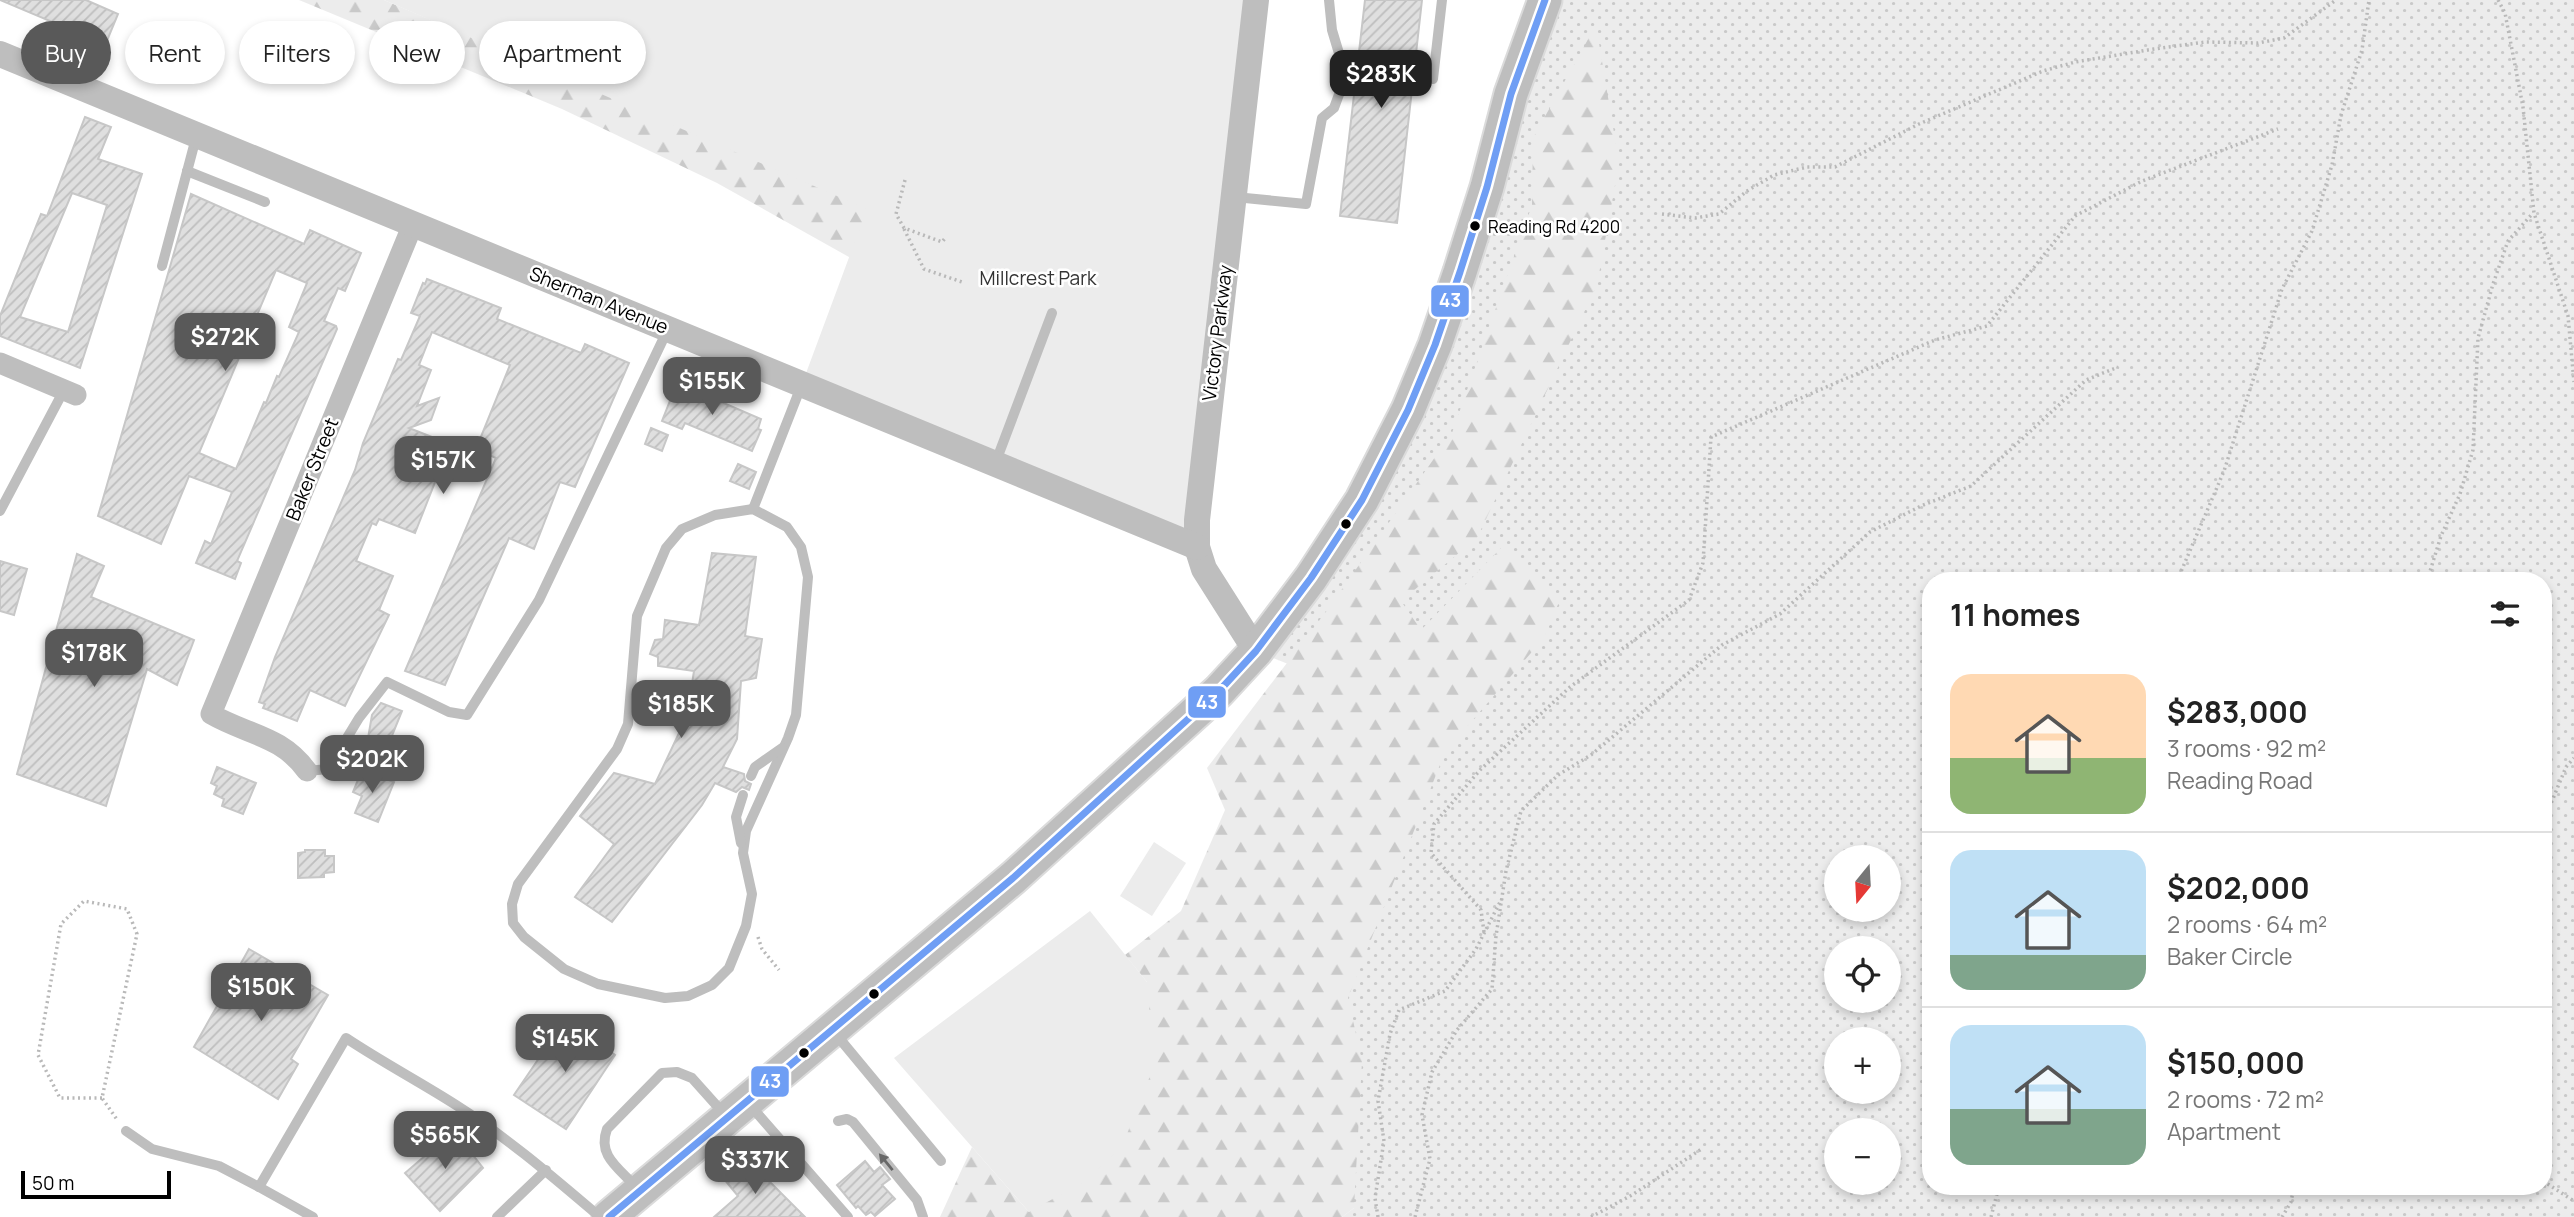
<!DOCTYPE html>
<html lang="en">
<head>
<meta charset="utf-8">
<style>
  :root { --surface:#fff; --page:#f2f2f2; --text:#222; --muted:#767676; --line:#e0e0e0; --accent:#595959 }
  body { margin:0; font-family:Manrope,sans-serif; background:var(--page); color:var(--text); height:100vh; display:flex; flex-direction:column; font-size:26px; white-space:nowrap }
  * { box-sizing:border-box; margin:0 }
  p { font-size:23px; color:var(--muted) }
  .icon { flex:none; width:38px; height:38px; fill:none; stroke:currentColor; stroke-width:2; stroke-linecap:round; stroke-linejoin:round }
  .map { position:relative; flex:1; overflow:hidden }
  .drawer { position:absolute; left:1922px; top:572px; width:630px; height:623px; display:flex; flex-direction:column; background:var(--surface); border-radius:28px; box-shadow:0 4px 10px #0003 }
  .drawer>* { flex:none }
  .banner { position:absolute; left:21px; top:21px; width:665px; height:63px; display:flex; gap:14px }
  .needle { width:46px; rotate:198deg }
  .fabs { position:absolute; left:1824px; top:845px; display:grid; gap:14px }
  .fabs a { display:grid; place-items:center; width:77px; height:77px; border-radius:50%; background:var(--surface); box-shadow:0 4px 10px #0003; font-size:35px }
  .scale { position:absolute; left:21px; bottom:18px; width:150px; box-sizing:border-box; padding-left:7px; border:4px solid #000; border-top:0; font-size:19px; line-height:24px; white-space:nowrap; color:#000; -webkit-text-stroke:5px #fff; paint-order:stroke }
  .price { position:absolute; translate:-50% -60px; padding:0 16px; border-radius:14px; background:var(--accent); color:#fff; font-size:23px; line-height:46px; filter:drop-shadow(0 2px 4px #0008) }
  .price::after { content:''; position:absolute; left:50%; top:42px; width:21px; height:16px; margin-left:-10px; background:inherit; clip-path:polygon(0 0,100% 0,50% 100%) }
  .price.on { background:#222; color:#fff }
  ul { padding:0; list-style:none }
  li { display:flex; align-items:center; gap:21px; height:175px; padding:0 28px }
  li+li { border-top:2px solid var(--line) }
  li span { display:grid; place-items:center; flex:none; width:196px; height:140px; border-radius:21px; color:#555 }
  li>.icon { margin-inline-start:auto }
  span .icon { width:84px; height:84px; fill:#fffc; stroke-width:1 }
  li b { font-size:30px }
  h2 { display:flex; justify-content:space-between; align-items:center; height:84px; padding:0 28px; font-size:30px }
  .pill { padding:0 24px; border-radius:32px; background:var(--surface); box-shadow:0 4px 10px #0003; font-size:24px; line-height:63px }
  .pill.on { background:var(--accent); color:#fff }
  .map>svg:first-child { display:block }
  .grass { fill:url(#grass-dots); fill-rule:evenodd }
  .forest { fill:url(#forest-firs) }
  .green { fill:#ececec }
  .building { fill:url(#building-hatch); stroke:#c7c7c7; stroke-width:2; fill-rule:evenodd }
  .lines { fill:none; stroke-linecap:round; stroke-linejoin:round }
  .primary-casing { stroke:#dbdbdb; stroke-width:37 }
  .path { stroke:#b9b9b9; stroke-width:3.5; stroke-dasharray:2 3.5; stroke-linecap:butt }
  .service { stroke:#bebebe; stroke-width:10 }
  .minor { stroke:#bebebe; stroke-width:21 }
  .tertiary { stroke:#bebebe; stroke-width:26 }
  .primary { stroke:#bebebe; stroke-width:33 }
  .bus-1-casing { stroke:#fff; stroke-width:12 }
  .bus-1 { stroke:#6f9ef4; stroke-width:7 }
  .oneway { fill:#686868 }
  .bus-dot { fill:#000; stroke:#fff; stroke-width:2.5 }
  .labels { text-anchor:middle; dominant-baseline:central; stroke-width:5; stroke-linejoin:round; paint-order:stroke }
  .bus-label { font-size:17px; fill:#000; stroke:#fff; text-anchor:start }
  .park-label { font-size:19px; fill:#333; stroke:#fff }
  .street-label { font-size:19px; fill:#000; stroke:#fff }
  .line-badge { stroke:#fff; stroke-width:2.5 }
  .badge-label { font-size:19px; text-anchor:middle; font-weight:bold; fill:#fff }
</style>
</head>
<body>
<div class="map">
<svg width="2574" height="1217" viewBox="0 0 2574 1217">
  <defs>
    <pattern id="grass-dots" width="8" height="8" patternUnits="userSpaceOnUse" patternTransform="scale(1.75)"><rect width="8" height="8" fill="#ececec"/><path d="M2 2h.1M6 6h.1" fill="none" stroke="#c9c9c9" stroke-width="1.8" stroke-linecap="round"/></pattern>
    <pattern id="forest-firs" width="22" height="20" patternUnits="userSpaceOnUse" patternTransform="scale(1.75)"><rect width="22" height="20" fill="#ececec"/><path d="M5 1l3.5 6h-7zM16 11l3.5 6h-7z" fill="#c9c9c9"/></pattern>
    <pattern id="building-hatch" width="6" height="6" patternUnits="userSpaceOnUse" patternTransform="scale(1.75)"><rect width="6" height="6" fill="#dfdfdf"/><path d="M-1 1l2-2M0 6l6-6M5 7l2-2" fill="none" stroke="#bebebe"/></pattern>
  </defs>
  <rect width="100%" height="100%" fill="#fff"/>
  <path class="grass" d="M 1545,0 L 2574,0 L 2574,1217 L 1342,1217 L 1354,1208 L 1298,954 L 1368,696 L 1256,651 L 1362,500 ZM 1930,581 L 2543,581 L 2543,1186 L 1930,1186 ZM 1836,858 L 1888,858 L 1888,910 L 1836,910 ZM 1836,948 L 1888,948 L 1888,1001 L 1836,1001 ZM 1836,1040 L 1888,1040 L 1888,1092 L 1836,1092 ZM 1836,1130 L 1888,1130 L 1888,1183 L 1836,1183 Z"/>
  <g class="forest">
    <polygon points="299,0 384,0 575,81 895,194 890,280 717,183 562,109"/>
    <polygon points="1596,25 1619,163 1597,285 1477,538 1401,601 1421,630 1503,546 1559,602 1544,638 1445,752 1348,998 1362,1061 1354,1208 1342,1217 940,1217 972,1147 1029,1212 1147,982 1125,955 1181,911 1225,810 1207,768 1328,609 1452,433 1532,205 1533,138"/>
  </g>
  <g class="green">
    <polygon points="384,0 1256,0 1197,547 802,384 867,209"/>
    <polygon points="1154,842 1186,863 1152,916 1120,896"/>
    <polygon points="1090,911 1147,982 1154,1066 1123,1144 1089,1179 1029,1212 894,1058"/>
  </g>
  <g class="building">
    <polygon points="0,0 86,0 118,14 104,48 80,37 81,34"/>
    <polygon points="1365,0 1422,0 1397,223 1340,216"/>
    <path d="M 85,117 L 111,127 L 98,159 L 142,174 L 80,368 L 0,336 L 0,316 L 41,214 L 47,216 ZM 72,193 L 107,205 L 68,332 L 20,317 Z"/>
    <path d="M 191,194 L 304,244 L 310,230 L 361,253 L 345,291 L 338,288 L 324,321 L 336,326 L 337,329 L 237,561 L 241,563 L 235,579 L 196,563 L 205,541 L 211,544 L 232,492 L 189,476 L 161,544 L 98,516 ZM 276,270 L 307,283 L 289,327 L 299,332 L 279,377 L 277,376 L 266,403 L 264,402 L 236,469 L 199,453 Z"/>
    <polygon points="427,279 501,308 497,319 581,353 585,344 629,363 575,487 560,482 534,549 509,538 445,685 405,671 496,458 476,449 510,365 432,332 419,365 431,370 417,406 439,398 431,420 409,428 450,444 415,533 379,519 376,525 372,523 356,561 393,576 379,610 389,615 345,706 310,690 297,721 263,708 265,704 259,702 275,657 355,470 363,443 398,359 401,360 420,316 411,313 423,283 425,284"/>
    <polygon points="677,383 761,419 758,429 761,430 752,451 685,423 682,429 662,421"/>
    <polygon points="651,428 668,435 662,451 645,444"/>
    <polygon points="738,464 756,472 749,489 730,481"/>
    <polygon points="712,553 756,557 745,636 762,639 756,678 741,681 737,739 723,767 744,774 745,781 751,784 749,790 742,787 736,792 715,783 702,805 612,922 575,897 614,844 580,816 614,773 655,784 687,716 694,671 658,666 658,657 650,654 655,640 663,639 665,620 699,625"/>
    <polygon points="77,554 104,566 91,597 194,640 177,685 147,669 106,806 17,774"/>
    <polygon points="0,561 27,569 14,615 0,611"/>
    <polygon points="381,703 402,711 391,738 401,740 399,755 366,750 372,715"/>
    <polygon points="217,767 256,783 243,814 222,806 224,799 214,794 217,786 211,783"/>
    <polygon points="362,770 394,782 378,822 355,813 362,796 353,792"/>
    <polygon points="305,850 325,850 325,856 334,856 334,872 324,873 324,877 298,878 298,853 305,852"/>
    <polygon points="249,949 328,995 291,1059 298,1064 278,1099 194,1047"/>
    <polygon points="567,1017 615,1055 566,1129 514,1095"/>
    <polygon points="454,1131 483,1168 440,1211 405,1173"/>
    <polygon points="736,1160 771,1183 805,1217 714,1217 738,1196 720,1174"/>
    <polygon points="865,1161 874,1172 880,1167 890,1179 882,1185 895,1199 875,1216 871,1212 866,1215 858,1206 856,1208 837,1185"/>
  </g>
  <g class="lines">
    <g class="primary-casing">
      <polyline id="primary" points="609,1217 1013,878 1219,691 1256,651 1311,578 1362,500 1408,410 1435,345 1460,272 1487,187 1511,94 1545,0"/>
    </g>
    <g class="path">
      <polyline points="2498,0 2505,13 2523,107 2534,213 2568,316 2574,382"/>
      <polyline points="905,180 896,214 904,228 942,242 946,237"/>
      <polyline points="1662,214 1695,218 1719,214 1747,191 1774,175 1807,167 1835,167 1919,124 2043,71 2075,62 2154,49 2206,42 2258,43 2284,38 2336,0"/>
      <polyline points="904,229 924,269 962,282"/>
      <polyline points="2177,581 2224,471 2282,289 2312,231 2332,165 2341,115 2362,50 2369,0"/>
      <polyline points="2427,581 2441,536 2460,494 2473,450 2478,338 2493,284 2508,241 2533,213"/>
      <polyline points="2543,823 2566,767 2574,758"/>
      <polyline points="1484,932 1481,910 1431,853 1434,824 1480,770 1570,687 1689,600 1703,563 1711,437 1935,340 1987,326 2075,216 2142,181 2278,129"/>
      <polyline points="758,937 762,949 779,970"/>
      <polyline points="102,1098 60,1098 38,1055 61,924 84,901 127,909 137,934 102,1098 118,1121"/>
      <polyline points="2543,1181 2574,1201"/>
      <polyline points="1378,1217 1375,1198 1384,1141 1378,1101 1390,1034 1399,1010 1445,991 1476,949 1500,902"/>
      <polyline points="1415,1217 1430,1159 1422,1115 1432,1072 1457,1030 1492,989 1496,936 1506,871 1521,811 1558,775 1591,755 1722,645 1780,614 1870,532 1921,506 1971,486 2086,380 2118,367"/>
      <polyline points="1591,1217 1632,1195 1703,1148"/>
      <polyline points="1991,1217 1999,1186"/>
      <polyline points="2282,1217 2291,1202 2294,1186"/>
    </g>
    <g class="service">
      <polyline points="1433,79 1442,0"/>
      <polyline points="187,171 265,202"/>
      <polyline points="1235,197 1306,204 1322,118 1334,108 1341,89 1341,60 1332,30 1329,0"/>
      <polyline points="162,266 197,134"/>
      <polyline points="995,464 1052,313"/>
      <polygon points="753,509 787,527 801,547 808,577 796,715 788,738 746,831 743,853 752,894 746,926 729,968 712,985 688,996 665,998 598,984 564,969 524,937 513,923 512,904 518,884 617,749 628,724 637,616 666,548 682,529 715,515"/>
      <polyline points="753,509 802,384"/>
      <polyline points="0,511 64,390"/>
      <polyline points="307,771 328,769 359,718 387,682 449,712 467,715 539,600 668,329"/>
      <polyline points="751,776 755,767 782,748"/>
      <polyline points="741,843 736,817 743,795"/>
      <polyline points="834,1032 941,1161"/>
      <polyline points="749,1104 848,1217"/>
      <polyline points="838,1121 847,1119 853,1122 917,1200 923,1217"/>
      <polyline points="126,1131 152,1149 219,1166 259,1187"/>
      <path d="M 637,1188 C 619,1168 597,1156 607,1129 L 662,1073 L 677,1072 L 692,1078 L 726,1116"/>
      <path d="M 313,1217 L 259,1187 L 346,1038 C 382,1062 420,1082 456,1105 C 508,1138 554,1178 600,1217"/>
      <polyline points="497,1217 546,1170"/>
    </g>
    <g class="minor">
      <polyline points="0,363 76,395"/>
      <path d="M 307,771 C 281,735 247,735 211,714 L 413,224"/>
    </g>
    <g class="tertiary">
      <polyline points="1256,0 1197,520 1197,547 1204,569 1256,651"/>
      <polyline points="0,54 1197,547"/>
    </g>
    <use href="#primary" class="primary"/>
    <g class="bus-1-casing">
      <polyline id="bus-1" points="609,1217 1013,878 1219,691 1256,651 1311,578 1362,500 1408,410 1435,345 1460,272 1487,187 1511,94 1545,0"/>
    </g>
    <use href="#bus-1" class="bus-1"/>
  </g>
  <defs><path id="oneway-solid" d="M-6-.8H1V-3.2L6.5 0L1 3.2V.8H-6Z" transform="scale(1.75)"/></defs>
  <use class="oneway" href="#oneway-solid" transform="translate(886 1162) rotate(-129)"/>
  <g class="bus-dot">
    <circle cx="1475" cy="226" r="6"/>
    <circle cx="1346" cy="524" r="6"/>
    <circle cx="874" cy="994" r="6"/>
    <circle cx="804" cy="1053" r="6"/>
  </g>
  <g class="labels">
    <g class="bus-label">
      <text x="1488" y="226">Reading Rd 4200</text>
    </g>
    <g class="park-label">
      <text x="1038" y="278">Millcrest Park</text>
    </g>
    <g class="street-label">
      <text transform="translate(599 300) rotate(22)">Sherman Avenue</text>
      <text transform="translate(1217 333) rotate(-83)">Victory Parkway</text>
      <text transform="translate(312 469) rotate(-68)">Baker Street</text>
    </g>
  </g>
  <g class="line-badge">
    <rect x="1430" y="284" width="40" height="34" rx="7" fill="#6f9ef4"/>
    <rect x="1187" y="685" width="40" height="34" rx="7" fill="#6f9ef4"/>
    <rect x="750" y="1065" width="40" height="33" rx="7" fill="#6f9ef4"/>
  </g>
  <g class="badge-label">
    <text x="1450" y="307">43</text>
    <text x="1207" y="709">43</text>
    <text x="770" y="1088">43</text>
  </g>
</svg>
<div class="fabs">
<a><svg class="needle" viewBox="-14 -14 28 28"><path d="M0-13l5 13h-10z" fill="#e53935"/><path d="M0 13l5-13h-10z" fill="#767676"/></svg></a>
<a><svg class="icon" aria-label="locate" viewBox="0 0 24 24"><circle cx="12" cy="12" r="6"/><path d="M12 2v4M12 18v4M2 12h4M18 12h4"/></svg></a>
<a>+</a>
<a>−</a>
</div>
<div class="scale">50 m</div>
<b class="price on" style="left:1381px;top:110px">$283K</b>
<b class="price" style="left:225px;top:373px">$272K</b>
<b class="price" style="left:712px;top:417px">$155K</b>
<b class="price" style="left:443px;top:496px">$157K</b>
<b class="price" style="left:94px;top:689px">$178K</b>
<b class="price" style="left:681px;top:740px">$185K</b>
<b class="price" style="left:372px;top:795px">$202K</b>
<b class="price" style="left:261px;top:1023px">$150K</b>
<b class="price" style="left:565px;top:1074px">$145K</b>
<b class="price" style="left:445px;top:1171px">$565K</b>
<b class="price" style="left:755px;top:1196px">$337K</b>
<div class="banner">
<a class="pill on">Buy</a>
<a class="pill">Rent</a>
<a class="pill">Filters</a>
<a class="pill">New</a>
<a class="pill">Apartment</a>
</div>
<section class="drawer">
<h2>11 homes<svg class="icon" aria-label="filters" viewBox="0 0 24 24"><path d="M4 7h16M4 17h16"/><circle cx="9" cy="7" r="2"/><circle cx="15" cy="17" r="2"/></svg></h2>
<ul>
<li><span style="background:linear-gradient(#ffd9b3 60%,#8fb573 0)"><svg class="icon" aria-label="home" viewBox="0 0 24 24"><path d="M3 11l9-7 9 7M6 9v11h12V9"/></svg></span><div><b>$283,000</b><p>3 rooms · 92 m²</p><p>Reading Road</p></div></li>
<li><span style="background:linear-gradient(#bfe0f5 75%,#7fa58c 0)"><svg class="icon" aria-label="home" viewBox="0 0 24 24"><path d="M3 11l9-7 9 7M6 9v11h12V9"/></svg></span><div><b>$202,000</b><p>2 rooms · 64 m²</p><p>Baker Circle</p></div></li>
<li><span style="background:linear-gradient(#bfe0f5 60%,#7fa58c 0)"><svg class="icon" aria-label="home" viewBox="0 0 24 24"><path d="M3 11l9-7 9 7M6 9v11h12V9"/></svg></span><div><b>$150,000</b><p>2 rooms · 72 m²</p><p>Apartment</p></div></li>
</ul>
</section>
</div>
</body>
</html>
